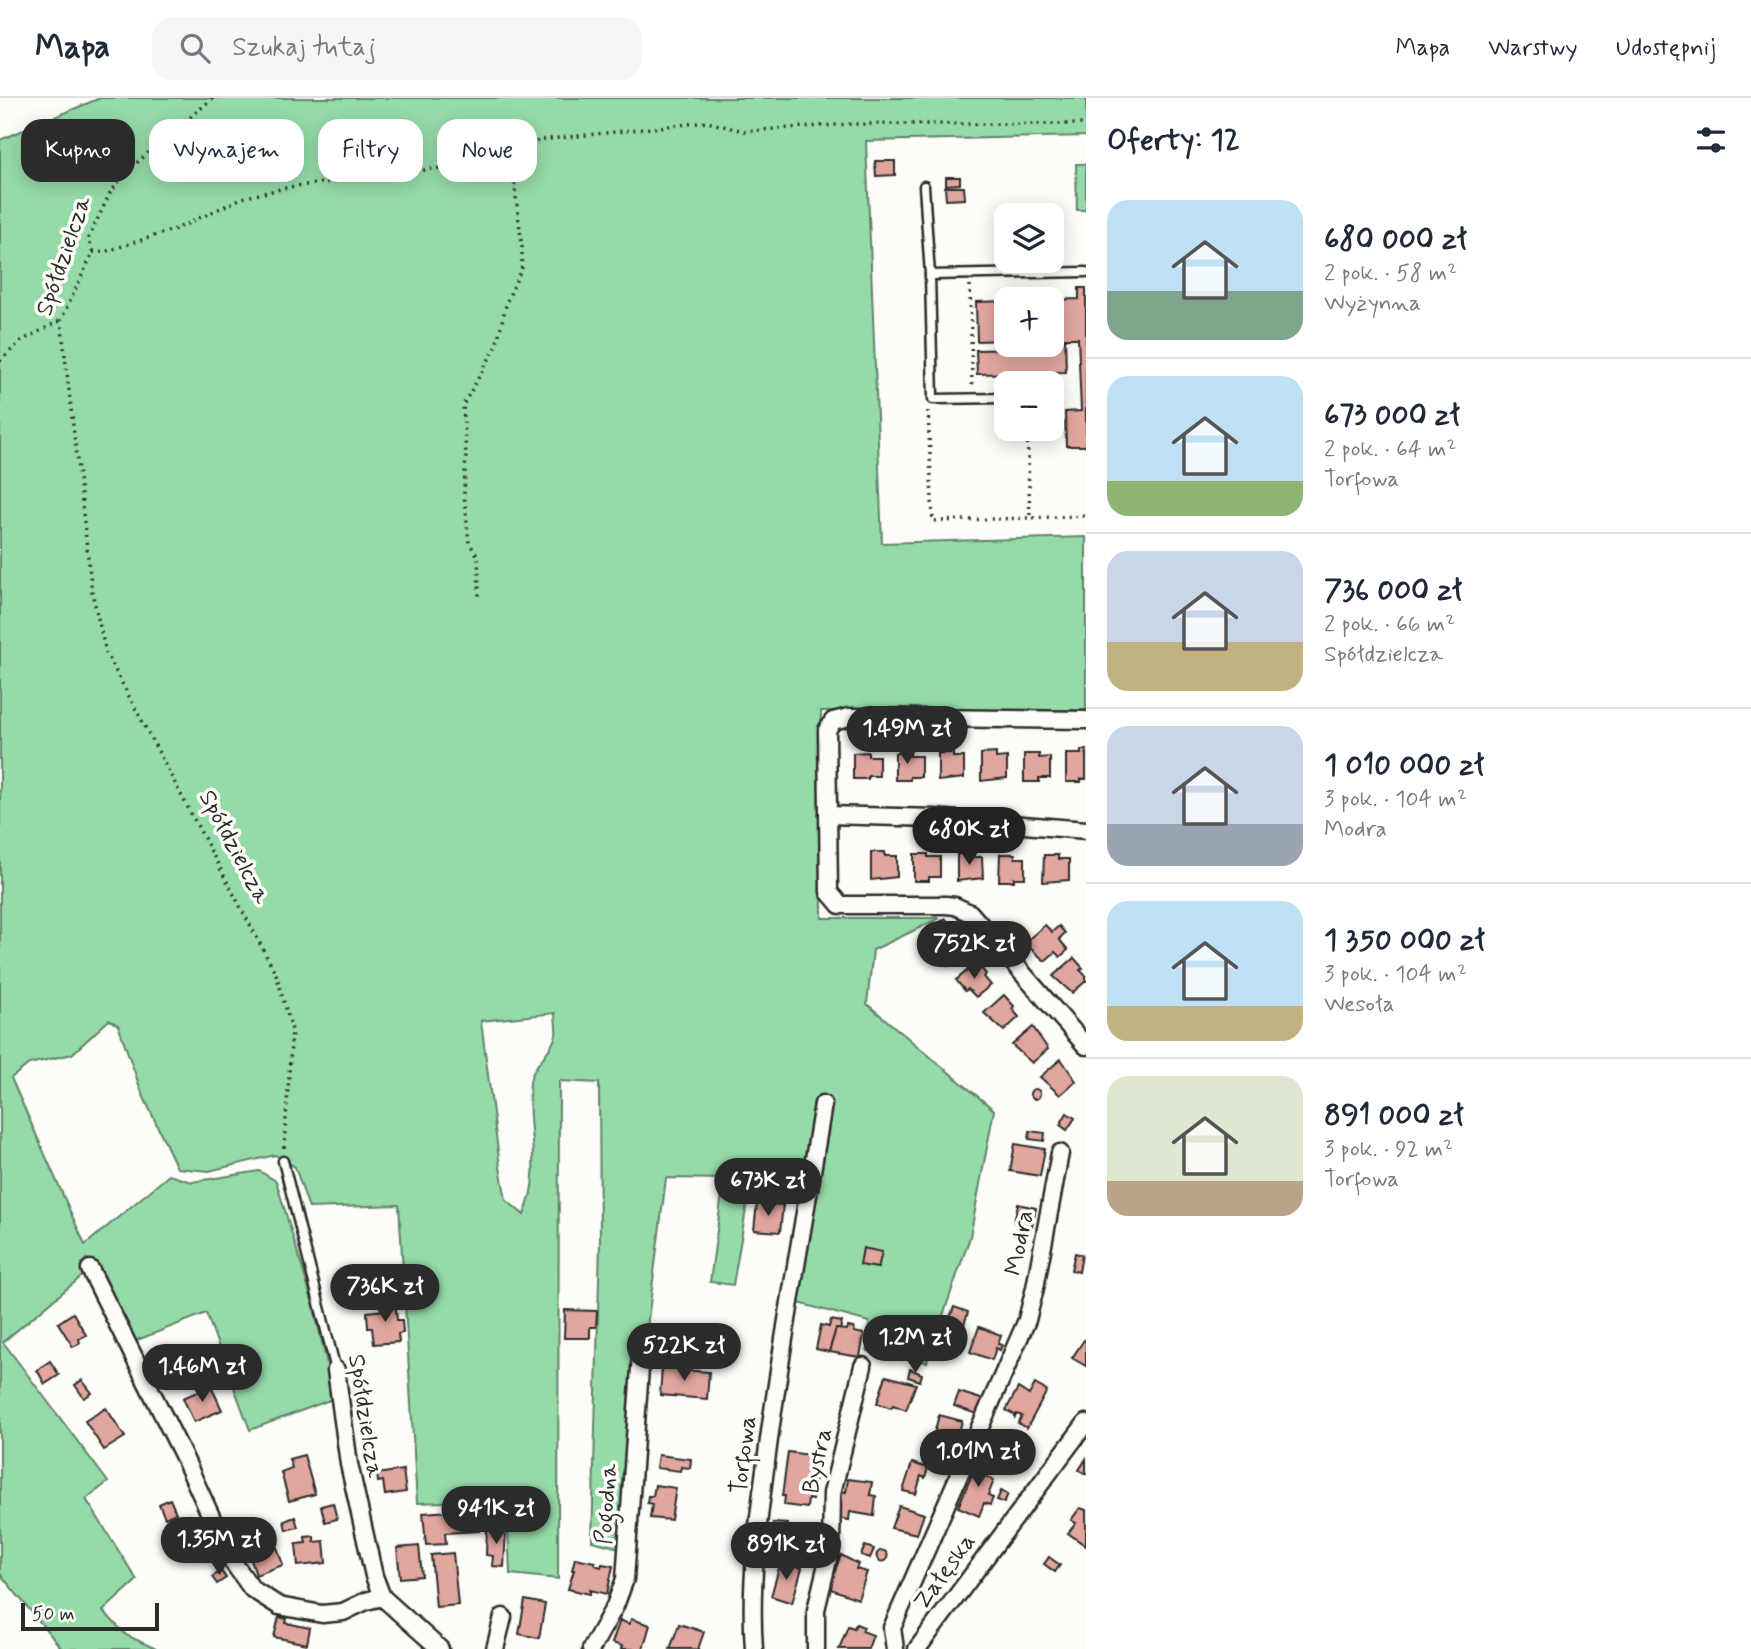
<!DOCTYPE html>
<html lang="pl">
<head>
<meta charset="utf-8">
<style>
  :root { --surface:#fff; --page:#f6f6f7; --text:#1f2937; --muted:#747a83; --line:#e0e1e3; --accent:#2b2b2b }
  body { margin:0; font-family:Mynerve,sans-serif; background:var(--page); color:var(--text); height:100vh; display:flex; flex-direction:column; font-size:26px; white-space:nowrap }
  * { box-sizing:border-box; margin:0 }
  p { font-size:23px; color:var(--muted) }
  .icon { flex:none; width:38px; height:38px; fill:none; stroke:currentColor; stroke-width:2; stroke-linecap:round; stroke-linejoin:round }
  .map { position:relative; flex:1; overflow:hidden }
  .sheet { display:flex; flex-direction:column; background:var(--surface); width:665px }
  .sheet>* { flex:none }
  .hud { position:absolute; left:21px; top:21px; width:665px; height:63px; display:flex; gap:14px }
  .tools { position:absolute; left:994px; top:105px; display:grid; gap:14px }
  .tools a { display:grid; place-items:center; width:70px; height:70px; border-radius:14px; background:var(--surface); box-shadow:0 4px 18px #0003; font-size:35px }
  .scale { position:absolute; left:21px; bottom:18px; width:138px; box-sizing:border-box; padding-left:7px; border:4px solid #2b2b2b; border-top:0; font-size:19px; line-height:24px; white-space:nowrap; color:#2b2b2b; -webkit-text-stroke:5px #fdfcf7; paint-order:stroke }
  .price { position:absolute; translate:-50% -60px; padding:0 16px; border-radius:24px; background:var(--accent); color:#fff; font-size:23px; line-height:46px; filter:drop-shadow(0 2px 4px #0008) }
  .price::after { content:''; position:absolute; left:50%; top:42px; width:21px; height:16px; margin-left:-10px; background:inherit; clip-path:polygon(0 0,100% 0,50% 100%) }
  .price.on { background:#222; color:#fff }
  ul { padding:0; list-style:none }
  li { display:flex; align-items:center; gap:21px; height:175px; padding:0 21px }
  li+li { border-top:2px solid var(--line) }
  li span { display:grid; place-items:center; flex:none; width:196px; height:140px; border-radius:21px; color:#555 }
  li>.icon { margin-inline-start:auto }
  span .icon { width:84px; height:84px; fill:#fffc; stroke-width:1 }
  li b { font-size:30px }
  h2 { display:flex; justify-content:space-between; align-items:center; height:84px; padding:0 21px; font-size:30px }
  .chip { padding:0 24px; border-radius:21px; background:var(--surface); box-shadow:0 4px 18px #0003; font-size:24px; line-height:63px }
  .chip.on { background:var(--accent); color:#fff }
  header { display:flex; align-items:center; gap:42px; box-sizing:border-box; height:98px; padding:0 35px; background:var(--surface); border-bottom:2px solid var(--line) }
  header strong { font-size:33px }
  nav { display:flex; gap:38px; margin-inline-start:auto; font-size:24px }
  .search { width:490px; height:63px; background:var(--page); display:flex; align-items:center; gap:18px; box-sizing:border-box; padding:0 24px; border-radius:21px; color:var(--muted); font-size:26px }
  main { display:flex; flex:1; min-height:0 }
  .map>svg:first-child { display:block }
  .green { fill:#95dba8; stroke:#60836a; stroke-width:2; fill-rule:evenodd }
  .building { fill:#e1a79e; stroke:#2b2b2b; stroke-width:2 }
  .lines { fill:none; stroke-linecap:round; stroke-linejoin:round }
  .lane-casing { stroke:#2b2b2b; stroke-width:13 }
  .street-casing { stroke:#2b2b2b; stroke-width:21 }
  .path { stroke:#2b2b2b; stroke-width:3.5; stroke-dasharray:2 5; stroke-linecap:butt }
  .lane { stroke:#fdfcf7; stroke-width:8 }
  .street { stroke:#fdfcf7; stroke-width:16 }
  .labels { text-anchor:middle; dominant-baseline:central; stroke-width:7; stroke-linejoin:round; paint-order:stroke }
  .street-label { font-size:24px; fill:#2b2b2b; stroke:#fdfcf7 }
</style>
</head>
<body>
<header>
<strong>Mapa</strong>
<div class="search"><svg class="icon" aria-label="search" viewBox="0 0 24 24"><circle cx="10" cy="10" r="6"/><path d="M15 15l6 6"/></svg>Szukaj tutaj</div>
<nav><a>Mapa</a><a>Warstwy</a><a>Udostępnij</a></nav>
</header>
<main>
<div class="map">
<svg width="1086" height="1551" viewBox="0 0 1086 1551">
  <rect width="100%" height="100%" fill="#fdfcf7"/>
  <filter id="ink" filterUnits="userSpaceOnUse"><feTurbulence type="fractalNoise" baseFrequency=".0143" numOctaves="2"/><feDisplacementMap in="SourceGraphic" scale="14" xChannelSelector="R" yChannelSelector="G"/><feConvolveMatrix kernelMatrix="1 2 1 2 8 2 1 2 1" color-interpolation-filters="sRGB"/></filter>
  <g filter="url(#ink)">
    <g class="green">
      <path d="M 100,0 L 1086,0 L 1086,38 L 866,43 L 882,445 L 1086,439 L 1086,612 L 821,613 L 822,820 L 940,820 L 873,852 L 867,906 L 994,1012 L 970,1139 L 927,1264 L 867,1253 L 869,1224 L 795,1204 L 830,1003 L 814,1003 L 803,1086 L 751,1083 L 733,1187 L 710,1184 L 724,1081 L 666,1080 L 647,1230 L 637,1230 L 619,1450 L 592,1443 L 600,1144 L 599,985 L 559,983 L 558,1481 L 510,1476 L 507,1402 L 417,1405 L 399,1107 L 309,1110 L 295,1069 L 275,1057 L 209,1073 L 177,1070 L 142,995 L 118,927 L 109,922 L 72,956 L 29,966 L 11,980 L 85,1147 L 169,1077 L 192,1084 L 259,1073 L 276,1083 L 313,1206 L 335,1300 L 250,1332 L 206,1215 L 135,1243 L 99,1167 L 86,1161 L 87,1174 L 3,1244 L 108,1384 L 86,1401 L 137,1482 L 103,1513 L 126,1537 L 156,1551 L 62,1551 L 0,1476 L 0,42 ZM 555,915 C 555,922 557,931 556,937 C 552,954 532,967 530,984 C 525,1031 544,1070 524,1117 L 506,1102 L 500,1069 L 481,923 Z"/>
      <polygon points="1076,66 1086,66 1086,112 1077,112"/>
    </g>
    <g class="building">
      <polygon points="875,63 895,63 895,77 876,78"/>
      <polygon points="946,79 960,79 960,86 946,87"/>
      <polygon points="945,89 964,89 965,101 946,102"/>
      <polygon points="1079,190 1086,190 1086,348 1066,348 1065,314 1081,313 1078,240 1065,240 1066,274 977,276 976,252 1026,251 1026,247 1052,247 1052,202 1079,201"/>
      <polygon points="1006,203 1006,242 977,243 976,204"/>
      <polygon points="1081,652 1086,652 1086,681 1081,681 1081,684 1066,684 1066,656 1081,656"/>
      <polygon points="868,654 868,658 879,658 879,678 868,678 868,681 853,681 853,655"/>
      <polygon points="895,655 910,655 910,658 921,658 921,679 910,679 910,682 895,682"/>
      <polygon points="938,655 953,655 953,659 964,659 964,680 938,683"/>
      <polygon points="996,655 996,660 1007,659 1007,680 981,683 981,656"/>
      <polygon points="1024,656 1039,656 1039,660 1050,659 1050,680 1039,680 1039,684 1024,684"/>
      <polygon points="871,754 885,754 885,758 897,758 897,779 871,782"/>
      <polygon points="914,756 928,756 928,759 940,759 940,779 929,779 929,783 914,783"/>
      <polygon points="957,756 971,756 971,759 982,759 983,780 957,783"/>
      <polygon points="1000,756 1015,756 1015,760 1025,760 1025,780 1014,780 1014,783 999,783"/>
      <polygon points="1044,757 1058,757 1058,761 1069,761 1069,782 1043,784"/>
      <polygon points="945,820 952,829 938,842 930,833"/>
      <polygon points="1045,827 1052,834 1059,828 1065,835 1059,841 1068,852 1060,859 1055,854 1045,863 1024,845"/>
      <polygon points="948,832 958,843 956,846 963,854 948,868 928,851"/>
      <polygon points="1074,860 1083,870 1080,872 1086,878 1086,883 1072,895 1053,878"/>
      <polygon points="977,865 986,876 984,879 991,887 976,899 968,891 965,893 956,882"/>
      <polygon points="1004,897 1014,908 1012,911 1019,919 1004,933 984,915"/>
      <polygon points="1033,929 1048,951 1032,965 1012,947"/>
      <polygon points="1061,961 1076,983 1060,997 1040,979"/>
      <circle cx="1035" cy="996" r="5"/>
      <polygon points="1067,1015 1075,1020 1067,1032 1060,1027"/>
      <polygon points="1030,1033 1045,1035 1044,1043 1029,1041"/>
      <polygon points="1015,1046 1045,1051 1040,1078 1010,1073"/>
      <polygon points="757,1105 783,1107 780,1134 754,1132"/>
      <polygon points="1018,1106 1036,1110 1032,1128 1014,1124"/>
      <polygon points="863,1150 882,1154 878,1170 860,1167"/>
      <polygon points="1075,1155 1082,1157 1079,1174 1071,1172"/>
      <polygon points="401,1175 402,1193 382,1194 381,1176"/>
      <polygon points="395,1202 397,1222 402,1222 403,1235 398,1236 399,1244 374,1246 372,1230 368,1230 367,1214 384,1212 383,1203"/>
      <polygon points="954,1209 968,1214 963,1230 948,1225"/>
      <polygon points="565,1212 597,1213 596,1229 590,1229 590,1240 564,1240"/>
      <polygon points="73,1215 86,1237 79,1241 80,1245 73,1249 58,1225"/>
      <polygon points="831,1222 842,1224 840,1232 836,1231 829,1254 816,1251 821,1227 829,1229"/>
      <polygon points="848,1229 854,1230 854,1234 864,1236 860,1259 829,1254 836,1231 847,1232"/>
      <polygon points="979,1229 1001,1237 998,1246 1002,1247 1000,1252 996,1250 992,1262 970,1254"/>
      <polygon points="1084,1242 1086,1243 1086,1268 1072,1260"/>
      <polygon points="50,1263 59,1277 45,1286 37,1272"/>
      <polygon points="674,1264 683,1265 682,1272 709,1274 707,1301 660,1297 662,1270 673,1271"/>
      <polygon points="910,1271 922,1276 920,1283 908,1279"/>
      <polygon points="886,1278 916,1286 906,1312 893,1307 891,1310 877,1305"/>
      <polygon points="82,1282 92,1295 84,1300 75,1287"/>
      <polygon points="1035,1286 1047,1293 1027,1330 1018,1325 1022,1318 1017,1316 1015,1319 1015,1317 1006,1312 1018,1290 1029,1297"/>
      <polygon points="211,1288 222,1312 194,1324 183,1300"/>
      <polygon points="959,1294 984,1302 979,1317 954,1308"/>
      <polygon points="106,1310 125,1339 104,1352 85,1323"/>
      <polygon points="939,1317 962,1323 956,1345 953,1344 950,1357 930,1351"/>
      <polygon points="788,1354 817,1358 812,1402 808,1401 807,1410 784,1407 785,1398 782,1398"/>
      <polygon points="304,1357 315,1396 289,1403 281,1374 292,1370 289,1361"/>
      <polygon points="658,1357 691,1361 690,1370 681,1369 680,1373 656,1370"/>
      <polygon points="979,1360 993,1366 987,1379 994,1382 988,1398 993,1400 990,1407 984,1405 979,1418 958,1409"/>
      <polygon points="1086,1361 1086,1376 1079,1372"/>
      <polygon points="912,1365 928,1370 925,1380 921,1378 916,1396 903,1393"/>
      <polygon points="403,1372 406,1394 385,1397 383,1383 378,1384 377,1376"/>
      <polygon points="848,1381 872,1384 870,1397 876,1398 874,1418 850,1414 849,1422 836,1420 839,1393 846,1394"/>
      <polygon points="655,1387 676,1390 671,1422 650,1420 652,1406 647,1405 648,1398 653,1398"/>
      <polygon points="1001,1393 1008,1396 1004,1405 997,1402"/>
      <polygon points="170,1401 176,1415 165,1420 159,1406"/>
      <polygon points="333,1405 337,1421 325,1424 321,1408"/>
      <polygon points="899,1408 924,1416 917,1436 891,1430"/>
      <polygon points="1080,1410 1086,1412 1086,1448 1068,1435 1076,1425 1071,1422"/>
      <polygon points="477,1411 479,1433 445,1435 446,1446 426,1447 423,1415"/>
      <polygon points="188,1417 205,1450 185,1460 178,1445 174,1447 170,1440 174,1438 169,1427"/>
      <polygon points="295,1419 298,1429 286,1432 284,1423"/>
      <polygon points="773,1425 787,1426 786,1440 771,1439"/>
      <polygon points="487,1431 506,1432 504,1469 492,1468 493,1458 486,1457"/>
      <polygon points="314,1438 314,1444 324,1443 326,1465 298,1468 296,1446 306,1445 305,1439"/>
      <polygon points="264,1442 265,1447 275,1443 283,1467 256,1477 248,1453 257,1450 256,1445"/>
      <polygon points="419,1448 422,1478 400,1480 397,1450"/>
      <polygon points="865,1448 874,1451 870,1460 861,1457"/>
      <circle cx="882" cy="1458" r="5.5"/>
      <polygon points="453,1455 458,1507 436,1509 431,1457"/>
      <polygon points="841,1457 858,1466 856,1471 867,1474 858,1501 828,1490"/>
      <polygon points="1049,1459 1060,1467 1055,1474 1044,1466"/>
      <polygon points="575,1460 595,1464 595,1467 601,1469 602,1466 613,1468 607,1496 590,1492 590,1496 568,1491 574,1472 572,1472"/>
      <polygon points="781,1463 802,1470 792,1505 771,1498"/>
      <polygon points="221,1473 226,1480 217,1486 212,1479"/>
      <polygon points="525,1502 545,1506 539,1540 519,1536"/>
      <polygon points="279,1519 287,1521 286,1525 310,1530 307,1546 274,1539"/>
      <polygon points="631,1521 650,1527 643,1551 621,1551 622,1548 612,1545 620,1522 629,1526"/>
      <polygon points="679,1526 704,1534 698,1551 670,1551"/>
      <polygon points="856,1526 864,1529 862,1533 873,1537 868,1551 839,1551 848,1528 854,1530"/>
    </g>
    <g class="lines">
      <g class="lane-casing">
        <g id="lane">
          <polyline points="924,88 930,177 1086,174"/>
          <polyline points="930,177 933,301 1006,300"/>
          <polyline points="283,1063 336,1272"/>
        </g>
      </g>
      <g class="street-casing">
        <g id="street">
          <polyline points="1086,622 849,619 833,623 827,632 829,794 840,807 946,807 955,808 970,815 1086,948"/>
          <polyline points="828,717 934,720 1086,732"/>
          <polyline points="90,1171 183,1357 230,1460 252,1491 279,1508 322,1516 343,1514 366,1503 382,1499"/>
          <polyline points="336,1272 349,1366 374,1478 382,1499 440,1551"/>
          <polyline points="495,1551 503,1519"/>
          <polyline points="591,1551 615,1508 625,1481 641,1256"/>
          <path d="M 754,1551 C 749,1483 759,1416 768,1349 C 783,1234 805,1120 823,1006"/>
          <polyline points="816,1551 816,1512 831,1449 832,1395 863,1268"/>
          <polyline points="895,1551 892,1530 1027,1222 1035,1190 1060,1055"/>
          <polyline points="917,1551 1086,1325"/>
        </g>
      </g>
      <g class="path">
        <polyline points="213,0 127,73 110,95 88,141 93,154 61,222 92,494 106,555 276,876 292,932 284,1050"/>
        <polyline points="511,56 540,42 707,24 744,33 851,26 1086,26"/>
        <polyline points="93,154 104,154 176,131 242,100 289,89 457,68 511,56 522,149 522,169 507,203 496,249 463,307 466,357 464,395 469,445 478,458 479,501"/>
        <polyline points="970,187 972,288"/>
        <polyline points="0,263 21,243 61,222"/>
        <polyline points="928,313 933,423 1086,418"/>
        <polyline points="1027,331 1030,420"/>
      </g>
      <use href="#lane" class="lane"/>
      <use href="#street" class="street"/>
    </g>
  </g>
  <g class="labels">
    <g class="street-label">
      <text transform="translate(64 158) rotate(-71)">Spółdzielcza</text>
      <text transform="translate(234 749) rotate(62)">Spółdzielcza</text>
      <text transform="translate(1020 1145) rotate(-79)">Modra</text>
      <text transform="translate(365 1318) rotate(81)">Spółdzielcza</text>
      <text transform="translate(744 1357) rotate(-83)">Torfowa</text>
      <text transform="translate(818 1363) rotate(-78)">Bystra</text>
      <text transform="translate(607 1406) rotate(-86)">Pogodna</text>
      <text transform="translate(945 1474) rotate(-54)">Załęska</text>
    </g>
  </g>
</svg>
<div class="tools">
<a><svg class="icon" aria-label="layers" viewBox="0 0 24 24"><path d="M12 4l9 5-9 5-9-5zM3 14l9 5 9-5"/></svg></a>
<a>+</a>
<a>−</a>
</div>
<div class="scale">50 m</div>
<b class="price" style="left:907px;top:668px">1.49M zł</b>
<b class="price on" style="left:969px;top:769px">680K zł</b>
<b class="price" style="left:974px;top:883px">752K zł</b>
<b class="price" style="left:768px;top:1120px">673K zł</b>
<b class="price" style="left:385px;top:1226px">736K zł</b>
<b class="price" style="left:915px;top:1277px">1.2M zł</b>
<b class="price" style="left:684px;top:1285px">522K zł</b>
<b class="price" style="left:202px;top:1306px">1.46M zł</b>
<b class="price" style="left:978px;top:1391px">1.01M zł</b>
<b class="price" style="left:496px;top:1448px">941K zł</b>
<b class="price" style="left:219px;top:1479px">1.35M zł</b>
<b class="price" style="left:786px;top:1484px">891K zł</b>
<div class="hud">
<a class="chip on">Kupno</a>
<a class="chip">Wynajem</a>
<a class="chip">Filtry</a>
<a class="chip">Nowe</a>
</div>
</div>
<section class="sheet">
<h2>Oferty: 12<svg class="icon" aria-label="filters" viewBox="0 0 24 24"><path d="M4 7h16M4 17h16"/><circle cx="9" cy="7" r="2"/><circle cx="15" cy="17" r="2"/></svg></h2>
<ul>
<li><span style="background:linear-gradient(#bfe0f5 65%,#7fa58c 0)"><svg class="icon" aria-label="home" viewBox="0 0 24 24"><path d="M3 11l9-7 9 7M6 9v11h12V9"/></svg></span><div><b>680 000 zł</b><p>2 pok. · 58 m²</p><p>Wyżynna</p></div></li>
<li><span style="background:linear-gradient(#bfe0f5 75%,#8fb573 0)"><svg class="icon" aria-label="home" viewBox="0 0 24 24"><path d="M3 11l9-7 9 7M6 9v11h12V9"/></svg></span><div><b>673 000 zł</b><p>2 pok. · 64 m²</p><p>Torfowa</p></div></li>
<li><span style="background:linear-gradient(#c9d6e8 65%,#c2b280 0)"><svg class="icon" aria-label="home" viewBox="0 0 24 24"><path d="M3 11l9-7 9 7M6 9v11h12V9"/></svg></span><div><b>736 000 zł</b><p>2 pok. · 66 m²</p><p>Spółdzielcza</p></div></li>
<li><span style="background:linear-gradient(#c9d6e8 70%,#9aa5b1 0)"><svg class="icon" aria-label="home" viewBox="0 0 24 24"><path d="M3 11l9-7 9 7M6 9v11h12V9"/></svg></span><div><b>1 010 000 zł</b><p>3 pok. · 104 m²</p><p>Modra</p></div></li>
<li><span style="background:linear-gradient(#bfe0f5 75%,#c2b280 0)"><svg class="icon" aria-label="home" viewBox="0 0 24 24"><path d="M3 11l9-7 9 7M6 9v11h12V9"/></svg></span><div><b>1 350 000 zł</b><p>3 pok. · 104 m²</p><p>Wesoła</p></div></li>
<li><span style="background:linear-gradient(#dfe7d0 75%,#b9a48a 0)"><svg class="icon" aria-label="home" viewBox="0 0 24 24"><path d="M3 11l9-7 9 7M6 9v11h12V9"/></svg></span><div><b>891 000 zł</b><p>3 pok. · 92 m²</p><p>Torfowa</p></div></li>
</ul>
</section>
</main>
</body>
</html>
